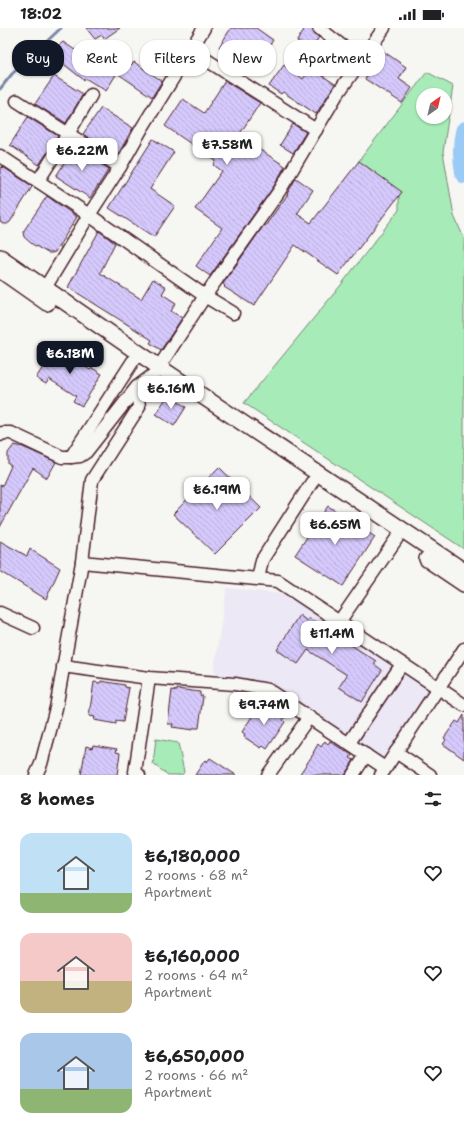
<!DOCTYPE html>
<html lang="en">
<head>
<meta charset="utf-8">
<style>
  :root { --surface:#fff; --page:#f6f6f6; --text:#202124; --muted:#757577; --accent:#111827 }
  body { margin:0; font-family:"Shantell Sans",sans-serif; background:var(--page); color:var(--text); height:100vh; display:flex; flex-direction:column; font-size:15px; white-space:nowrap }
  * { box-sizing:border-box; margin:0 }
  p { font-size:13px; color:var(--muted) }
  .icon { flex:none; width:22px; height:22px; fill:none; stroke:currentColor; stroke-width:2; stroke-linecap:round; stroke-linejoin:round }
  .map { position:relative; height:747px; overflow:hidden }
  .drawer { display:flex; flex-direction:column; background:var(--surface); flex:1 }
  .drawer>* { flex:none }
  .top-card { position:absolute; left:12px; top:12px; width:440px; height:36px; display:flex; gap:8px }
  .needle { width:26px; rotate:34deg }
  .fabs { position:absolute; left:416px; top:60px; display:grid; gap:8px }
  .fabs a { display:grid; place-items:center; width:36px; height:36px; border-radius:50%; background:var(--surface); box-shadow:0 1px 3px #0004; font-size:20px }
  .price { position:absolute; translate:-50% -34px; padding:0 9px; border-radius:8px; background:#fff; color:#222; font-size:13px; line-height:26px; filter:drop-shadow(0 1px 2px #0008) }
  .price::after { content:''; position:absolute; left:50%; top:24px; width:12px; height:9px; margin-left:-6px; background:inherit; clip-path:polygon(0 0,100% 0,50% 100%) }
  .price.selected { background:var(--accent); color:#fff }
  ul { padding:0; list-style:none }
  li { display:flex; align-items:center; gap:12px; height:100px; padding:0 20px }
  li span { display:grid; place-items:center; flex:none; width:112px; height:80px; border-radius:12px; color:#555 }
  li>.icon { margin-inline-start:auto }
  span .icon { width:48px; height:48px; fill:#fffc; stroke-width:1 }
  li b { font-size:17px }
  h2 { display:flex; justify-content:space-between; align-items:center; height:48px; padding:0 20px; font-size:17px }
  .chip { padding:0 14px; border-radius:16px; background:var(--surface); box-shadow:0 1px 3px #0004; font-size:14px; line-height:36px }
  .chip.selected { background:var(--accent); color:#fff }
  .status { display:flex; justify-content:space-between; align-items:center; height:28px; padding:0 20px; background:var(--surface); direction:ltr }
  .status svg { height:11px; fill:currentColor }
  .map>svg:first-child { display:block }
  .built { fill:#ece8f5 }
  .green { fill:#a7ecb8; stroke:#788672; fill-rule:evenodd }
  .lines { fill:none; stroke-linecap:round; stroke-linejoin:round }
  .stream { stroke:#7a86a5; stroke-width:3 }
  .river { stroke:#9acaf6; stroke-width:17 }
  .building { fill:url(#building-back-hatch); stroke:#4a1f2b }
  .minor-casing { stroke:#4a1f2b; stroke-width:15 }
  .major-casing { stroke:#4a1f2b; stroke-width:18 }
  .minor { stroke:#f6f6f2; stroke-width:12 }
  .major { stroke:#f6f6f2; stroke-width:15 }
</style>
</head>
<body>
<div class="status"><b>18:02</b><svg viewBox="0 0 49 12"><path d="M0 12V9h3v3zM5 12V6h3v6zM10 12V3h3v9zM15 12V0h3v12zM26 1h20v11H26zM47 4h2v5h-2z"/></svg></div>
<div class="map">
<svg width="464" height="747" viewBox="0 0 464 747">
  <defs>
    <pattern id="building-back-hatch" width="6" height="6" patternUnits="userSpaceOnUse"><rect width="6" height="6" fill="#d4c9fb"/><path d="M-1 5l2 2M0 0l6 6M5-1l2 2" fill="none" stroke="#b8acd7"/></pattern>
  </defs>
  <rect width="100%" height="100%" fill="#f6f6f2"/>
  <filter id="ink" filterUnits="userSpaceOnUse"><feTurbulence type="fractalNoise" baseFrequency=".025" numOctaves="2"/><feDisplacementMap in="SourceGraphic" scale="8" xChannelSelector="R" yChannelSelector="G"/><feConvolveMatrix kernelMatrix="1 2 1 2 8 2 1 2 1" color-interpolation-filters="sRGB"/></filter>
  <g filter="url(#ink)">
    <polygon class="built" points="227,560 283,566 433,661 383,733 262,653 216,646 214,641"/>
    <g class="green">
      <path d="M 427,44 L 453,58 L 443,124 L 454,188 L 464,210 L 464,521 L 244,375 L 341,257 L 399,182 L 399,166 L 358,134 ZM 423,67 L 445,67 L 445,89 L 423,89 Z"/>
      <polygon points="156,711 178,715 184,744 182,747 168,747 153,736"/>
    </g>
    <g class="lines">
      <polyline class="stream" points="0,61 12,46 61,0"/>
      <path class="river" d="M 464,102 C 460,117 461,132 464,147"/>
    </g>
    <g class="building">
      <polygon points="86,0 120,0 104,11 102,7 95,11"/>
      <polygon points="231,0 256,0 273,12 254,42 219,19"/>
      <polygon points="305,0 312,0 314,6 319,9 311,22 297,13"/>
      <polygon points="63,14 75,22 77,20 101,37 110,23 131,37 134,34 162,53 152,69 117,45 106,63 85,50 84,52 57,31 55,33 47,27"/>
      <polygon points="383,23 406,39 399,51 412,60 402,75 365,51"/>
      <polygon points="284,37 303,51 311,40 335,56 316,86 283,64 281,66 269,58"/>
      <polygon points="54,48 83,66 66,95 35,76"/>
      <polygon points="225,53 260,75 239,107 249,113 248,114 285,138 274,158 210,248 196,238 222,200 195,181 222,143 214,137 216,133 165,98 183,71 204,85"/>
      <polygon points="101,80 133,100 117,128 83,106"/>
      <polygon points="28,89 58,108 39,137 10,117"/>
      <polygon points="293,96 306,104 293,125 280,117"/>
      <polygon points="153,111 174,124 150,161 175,178 154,209 109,180"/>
      <polygon points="75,119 109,141 90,170 56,148"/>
      <polygon points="359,133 402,164 338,247 295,217 254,278 224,259 225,258 223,256 264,197 265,198 288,166 287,166 296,150 313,162 297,186 311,195"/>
      <polygon points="3,139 32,158 32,159 10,194 7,196 3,196 0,194 0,140"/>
      <polygon points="47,168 77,189 55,224 52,225 48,225 32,216 24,209 23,204"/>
      <polygon points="99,203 115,215 100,245 141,271 153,251 166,259 162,266 176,275 171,283 182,290 161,322 150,315 152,312 68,259"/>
      <polygon points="56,319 65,324 64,325 90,342 92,340 102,346 82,378 73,373 76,368 49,351 46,356 36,350"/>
      <polygon points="168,367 186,379 174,398 156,386"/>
      <polygon points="14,417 23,419 56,434 47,450 33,440 0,499 0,457 2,458 11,438 8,436 8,425"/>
      <polygon points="219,439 261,480 215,526 173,486"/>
      <polygon points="328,478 375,509 343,558 295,527"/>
      <polygon points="0,513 27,528 30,521 60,540 46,571 0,543"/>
      <polygon points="299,587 307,593 309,590 376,633 374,636 382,642 362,674 339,659 347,647 308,622 298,636 277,622"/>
      <polygon points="101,653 125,657 125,659 129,660 123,694 116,693 116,696 94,692 95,689 89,688 94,654 100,655"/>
      <polygon points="177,661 200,664 200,667 203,668 199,700 193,700 193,702 172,699 173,696 168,696 172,662 177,663"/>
      <polygon points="260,676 264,678 265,676 285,689 283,692 285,694 267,721 263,718 261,720 244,709 245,706 242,704"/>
      <polygon points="464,687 464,731 443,716 446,712 444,710 456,693 459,695"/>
      <polygon points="325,713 328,716 330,713 346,724 346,723 352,727 350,730 354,732 347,743 346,747 299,747 314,725 313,725 318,716 321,719"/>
      <polygon points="93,717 117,721 116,724 120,725 117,747 81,747 86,718 92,720"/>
      <polygon points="210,730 236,747 195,747 205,732 207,734"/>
    </g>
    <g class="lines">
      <g class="minor-casing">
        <g id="minor">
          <polyline points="319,0 361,33"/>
          <polyline points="191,22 316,102"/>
          <polyline points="17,73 120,139"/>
          <polyline points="0,128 89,187 205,268 233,285"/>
          <polyline points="38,153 68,106 91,67"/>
          <polyline points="45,260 89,187 120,139 142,100 204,0"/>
          <polyline points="0,407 2,405 11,405 62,429 71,429 80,428 86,424 137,359 153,347 159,339 205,268 280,162 336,68 384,0"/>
          <polyline points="71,429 133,333"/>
          <polyline points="82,534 278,553 464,677"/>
          <polyline points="258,551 262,532 312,454"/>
          <polyline points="0,585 33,600"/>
          <polyline points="339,594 397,510"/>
          <polyline points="63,638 149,650 235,656 268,662 385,740"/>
          <polyline points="349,715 402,636"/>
          <polyline points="396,724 430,747"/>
          <polyline points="36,747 41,736 56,680 82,534 92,452 139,379 137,359"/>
          <polyline points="139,747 135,744 149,650"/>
          <polyline points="268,747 309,689"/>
          <polyline points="353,747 366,727"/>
          <polyline points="381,747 464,621"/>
        </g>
      </g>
      <g class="major-casing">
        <g id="major">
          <polyline points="0,229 159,339 464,543"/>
          <polyline points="0,242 47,275"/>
          <polyline points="427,531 464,556"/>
        </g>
      </g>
      <use href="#minor" class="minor"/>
      <use href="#major" class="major"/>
    </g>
  </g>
</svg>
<div class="fabs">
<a><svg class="needle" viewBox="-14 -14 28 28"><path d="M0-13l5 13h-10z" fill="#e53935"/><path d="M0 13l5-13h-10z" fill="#757577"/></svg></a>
</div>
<b class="price" style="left:227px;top:138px">₺7.58M</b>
<b class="price" style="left:82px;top:144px">₺6.22M</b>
<b class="price selected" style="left:70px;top:347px">₺6.18M</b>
<b class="price" style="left:171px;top:382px">₺6.16M</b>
<b class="price" style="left:217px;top:483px">₺6.19M</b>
<b class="price" style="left:335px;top:518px">₺6.65M</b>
<b class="price" style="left:332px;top:627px">₺11.4M</b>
<b class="price" style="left:264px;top:698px">₺9.74M</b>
<div class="top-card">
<a class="chip selected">Buy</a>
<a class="chip">Rent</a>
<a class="chip">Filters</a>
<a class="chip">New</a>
<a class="chip">Apartment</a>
</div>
</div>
<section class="drawer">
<h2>8 homes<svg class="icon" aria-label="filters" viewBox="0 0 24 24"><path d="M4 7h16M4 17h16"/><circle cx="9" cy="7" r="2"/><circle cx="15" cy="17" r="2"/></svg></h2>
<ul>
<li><span style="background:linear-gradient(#bfe0f5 75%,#8fb573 0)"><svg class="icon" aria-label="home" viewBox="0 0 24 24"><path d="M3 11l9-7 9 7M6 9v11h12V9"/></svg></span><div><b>₺6,180,000</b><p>2 rooms · 68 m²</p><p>Apartment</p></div><svg class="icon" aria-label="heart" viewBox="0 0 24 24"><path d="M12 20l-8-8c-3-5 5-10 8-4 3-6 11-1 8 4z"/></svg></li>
<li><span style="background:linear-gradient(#f6c9c9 60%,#c2b280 0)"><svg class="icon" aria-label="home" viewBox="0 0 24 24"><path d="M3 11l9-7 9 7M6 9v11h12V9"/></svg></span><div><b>₺6,160,000</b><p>2 rooms · 64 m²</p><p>Apartment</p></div><svg class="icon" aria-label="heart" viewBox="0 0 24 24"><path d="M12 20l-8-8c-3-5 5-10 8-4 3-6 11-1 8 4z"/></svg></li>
<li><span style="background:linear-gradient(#a9c7e8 70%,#8fb573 0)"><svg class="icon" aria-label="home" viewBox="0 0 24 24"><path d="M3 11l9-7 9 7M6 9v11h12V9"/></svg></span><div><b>₺6,650,000</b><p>2 rooms · 66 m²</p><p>Apartment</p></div><svg class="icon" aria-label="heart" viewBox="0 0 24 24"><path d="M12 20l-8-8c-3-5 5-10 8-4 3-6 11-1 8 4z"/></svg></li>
</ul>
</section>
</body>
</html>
